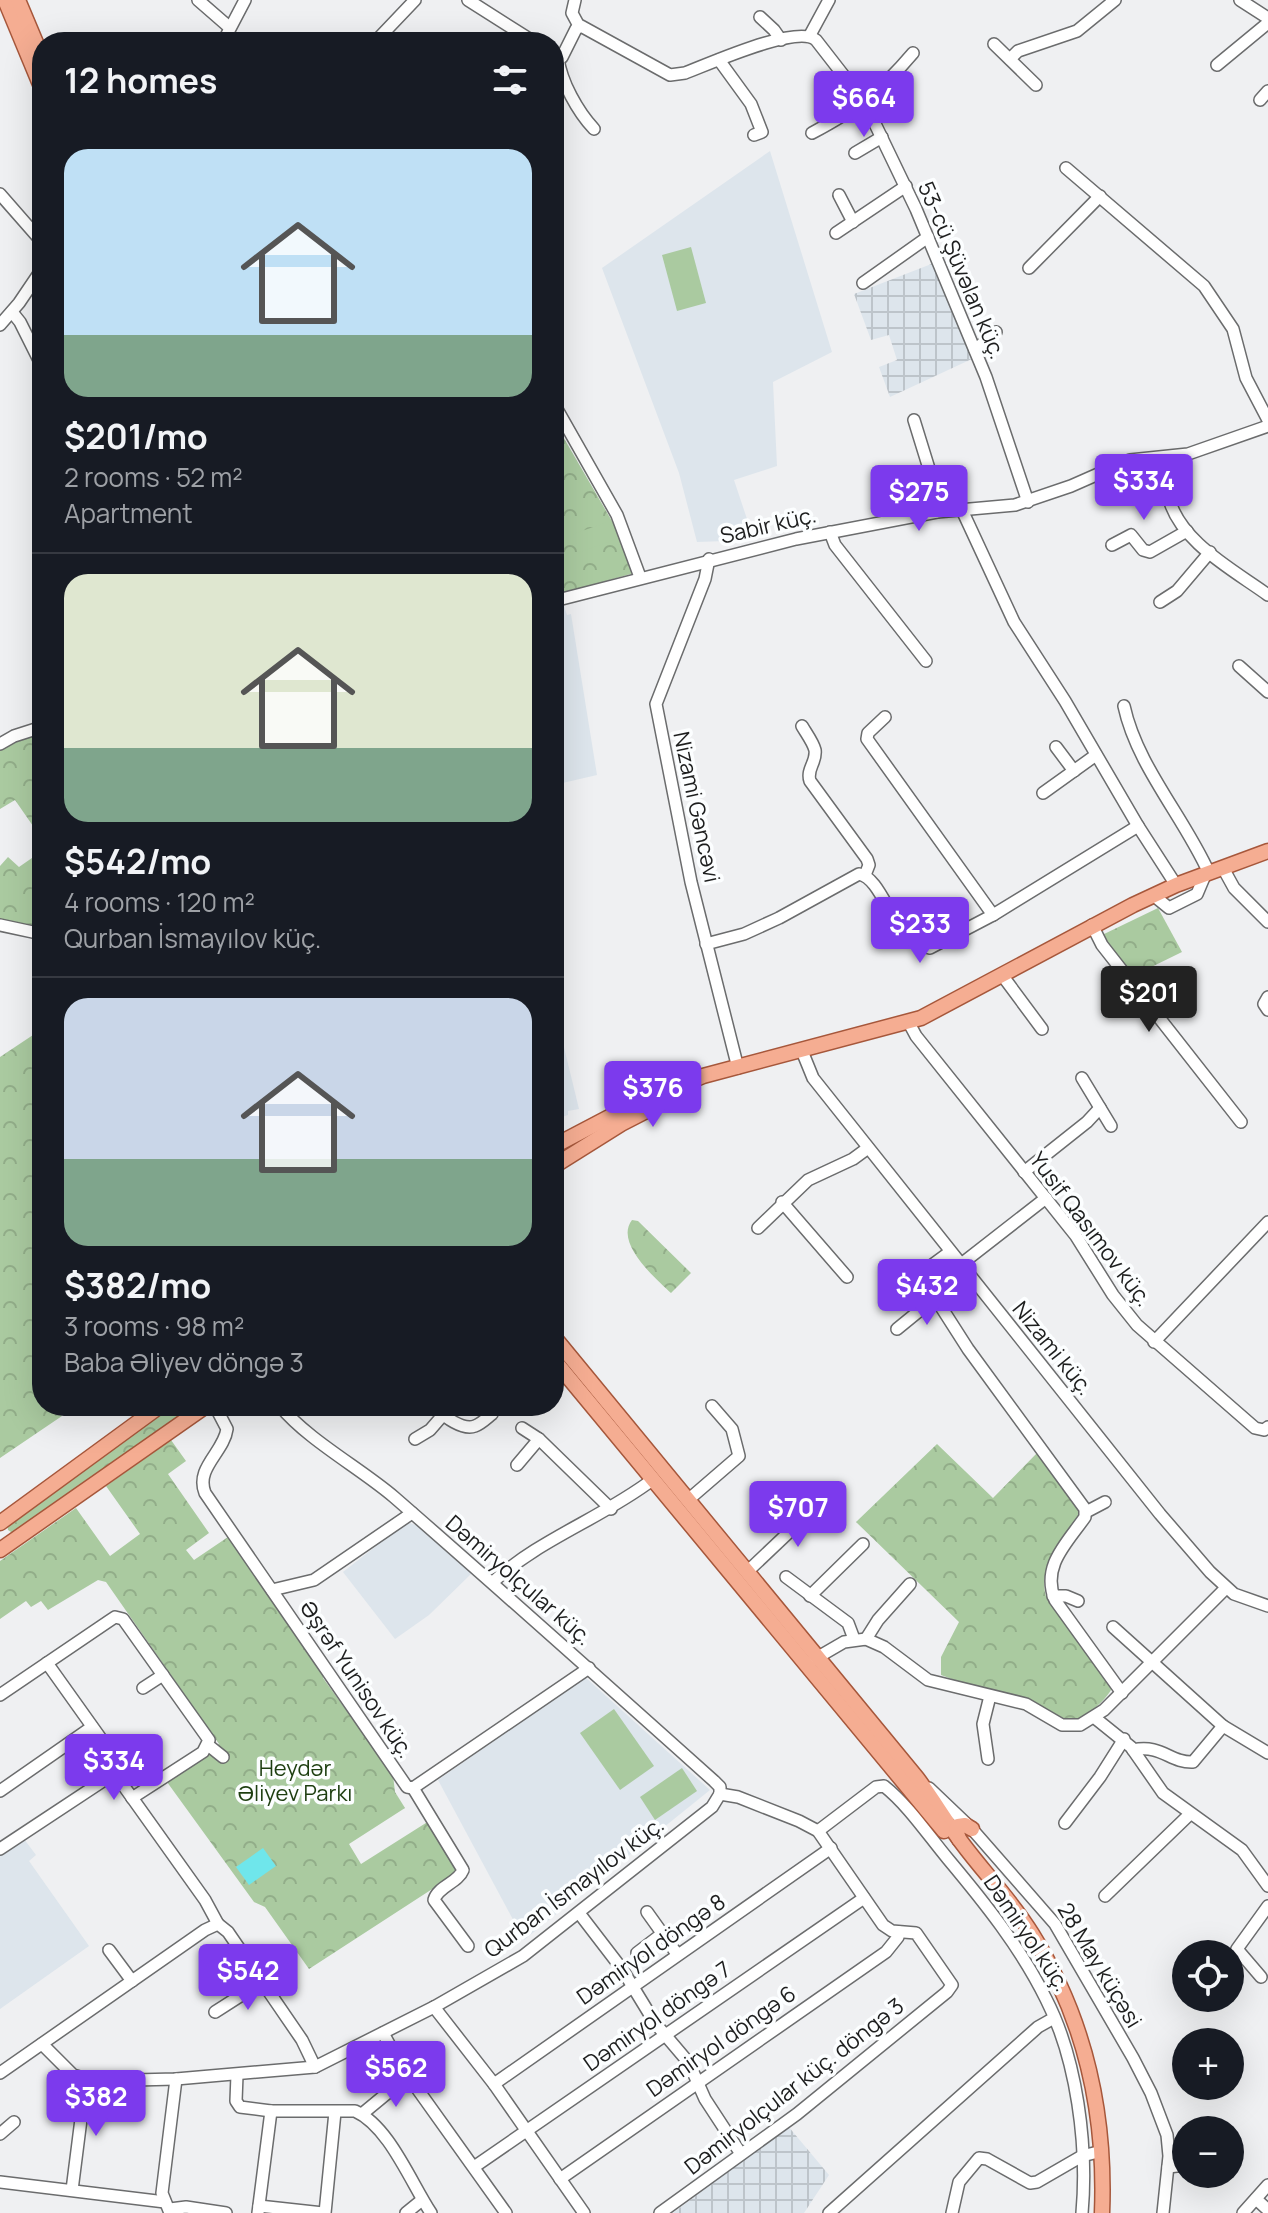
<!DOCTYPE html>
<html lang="en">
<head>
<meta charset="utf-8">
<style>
  :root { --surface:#171b24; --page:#20242c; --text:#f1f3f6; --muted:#9ea1a6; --line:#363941; --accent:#7c3aed }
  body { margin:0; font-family:Manrope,sans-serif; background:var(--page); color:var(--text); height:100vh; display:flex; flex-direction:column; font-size:30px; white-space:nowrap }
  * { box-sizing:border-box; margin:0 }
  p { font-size:26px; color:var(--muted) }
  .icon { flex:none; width:44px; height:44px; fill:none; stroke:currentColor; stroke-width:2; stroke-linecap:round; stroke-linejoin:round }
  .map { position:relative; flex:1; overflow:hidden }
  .details { position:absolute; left:32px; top:32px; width:532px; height:1384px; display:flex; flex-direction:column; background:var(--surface); border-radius:32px; box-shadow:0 8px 32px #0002 }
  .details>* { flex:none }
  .buttons { position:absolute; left:1172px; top:1940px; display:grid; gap:16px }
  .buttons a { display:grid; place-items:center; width:72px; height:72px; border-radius:50%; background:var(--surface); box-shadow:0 8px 32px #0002; font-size:40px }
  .price { position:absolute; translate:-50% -68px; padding:0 18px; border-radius:8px; background:var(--accent); color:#fff; font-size:26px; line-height:52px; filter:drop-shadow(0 2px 4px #0008) }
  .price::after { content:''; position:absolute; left:50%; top:48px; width:24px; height:18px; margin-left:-12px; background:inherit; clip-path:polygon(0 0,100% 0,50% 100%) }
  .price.on { background:#222; color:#fff }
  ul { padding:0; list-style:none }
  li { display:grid; align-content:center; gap:16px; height:424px; padding:0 32px }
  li+li { border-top:2px solid var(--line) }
  li span { display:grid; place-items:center; height:248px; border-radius:24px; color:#555 }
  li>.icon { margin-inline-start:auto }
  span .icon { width:144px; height:144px; fill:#fffc; stroke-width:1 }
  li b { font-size:34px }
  h2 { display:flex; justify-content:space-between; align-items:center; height:96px; padding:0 32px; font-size:34px }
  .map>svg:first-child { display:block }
  .built { fill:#dde5ec }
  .industrial { fill:url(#industrial-grid) }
  .park { fill:url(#park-crowns) }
  .garden { fill:#aacaa0 }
  .water { fill:#6fe6eb }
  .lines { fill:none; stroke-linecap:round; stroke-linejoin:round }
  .minor-casing { stroke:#6b6c6d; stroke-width:14 }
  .major-casing { stroke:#a6573b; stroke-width:17 }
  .minor { stroke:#fff; stroke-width:11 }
  .major { stroke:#f5ad92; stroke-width:14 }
  .labels { text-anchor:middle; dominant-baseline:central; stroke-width:7; stroke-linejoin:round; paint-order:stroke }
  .street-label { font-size:22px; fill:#1d1e1e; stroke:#fcfeff }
  .park-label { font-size:22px; fill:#1d3e10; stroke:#fcfeff }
</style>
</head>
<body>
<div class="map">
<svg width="1268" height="2213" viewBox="0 0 1268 2213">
  <defs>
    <pattern id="industrial-grid" width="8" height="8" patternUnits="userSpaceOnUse" patternTransform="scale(2)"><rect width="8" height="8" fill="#dde5ec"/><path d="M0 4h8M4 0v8" fill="none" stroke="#bdc4ca"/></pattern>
    <pattern id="park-crowns" width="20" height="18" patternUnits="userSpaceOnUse" patternTransform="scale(2)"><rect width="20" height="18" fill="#aacaa0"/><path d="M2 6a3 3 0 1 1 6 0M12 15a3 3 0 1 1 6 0" fill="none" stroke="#92ad89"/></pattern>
  </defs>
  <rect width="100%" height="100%" fill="#eff0f2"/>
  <g class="built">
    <polygon points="770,151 832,352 773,382 777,466 734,480 754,540 697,542 679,473 602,268"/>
    <polygon points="563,603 567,615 571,614 597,775 554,785 554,606"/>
    <polygon points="554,1006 579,1109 568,1111 568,1115 556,1119 559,1127 554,1130"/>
    <polygon points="407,1522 419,1526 472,1573 429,1615 395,1639 343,1572"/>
    <polygon points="585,1677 710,1790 524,1940 438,1780"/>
    <polygon points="24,1839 36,1855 29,1861 89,1946 0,2009 0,1855"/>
  </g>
  <g class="industrial">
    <polygon points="934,263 974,358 890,397 879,367 897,360 889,335 871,340 854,294"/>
    <polygon points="788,2126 829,2175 804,2213 673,2213"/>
  </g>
  <g class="park">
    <polygon points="554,421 616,528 634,573 554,596"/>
    <polygon points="42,731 42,839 15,800 0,809 0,749 11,741"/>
    <polygon points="42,851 42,915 37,919 37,929 0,921 0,866 8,857 19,867"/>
    <polygon points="1158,908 1182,952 1133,976 1102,935"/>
    <polygon points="42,1029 42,1406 56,1406 62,1416 0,1458 0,1057"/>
    <path d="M 632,1220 L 638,1221 L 691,1273 L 671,1293 C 656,1279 614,1243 632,1220 Z"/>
    <polygon points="172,1406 196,1406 14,1534 8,1530 7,1524"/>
    <polygon points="171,1440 186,1461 168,1474 209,1533 186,1550 194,1560 228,1537 323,1673 323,1678 393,1775 395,1792 405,1808 349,1844 361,1864 429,1821 460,1871 309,1969 265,1907 254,1902 167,1782 219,1744 106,1582 98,1580 48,1610 41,1601 31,1607 26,1601 0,1619 0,1561 76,1508 110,1556 140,1534 106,1486"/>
    <path d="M 937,1444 L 993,1498 L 1037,1453 L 1079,1510 L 1080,1519 C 1064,1542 1037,1566 1046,1596 L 1110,1684 L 1111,1690 C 1103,1703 1085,1718 1071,1723 L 941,1675 L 941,1657 L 959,1622 L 856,1522 Z"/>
  </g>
  <g class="garden">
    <polygon points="691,247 706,303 677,311 662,255"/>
    <polygon points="608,522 614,540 580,552 573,534"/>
    <polygon points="614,1709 654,1766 620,1790 580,1733"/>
    <polygon points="682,1768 697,1791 655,1820 640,1797"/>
  </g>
  <polygon class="water" points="263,1848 276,1866 249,1885 236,1867"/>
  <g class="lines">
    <g class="minor-casing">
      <g id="minor">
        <polyline points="198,0 229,27"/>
        <polyline points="468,0 534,42"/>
        <polyline points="575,0 572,13 579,26"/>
        <polyline points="1240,0 1268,18"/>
        <polyline points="760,17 774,30 781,40"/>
        <polyline points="810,35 829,0"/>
        <polyline points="223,42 245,0"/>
        <polyline points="375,42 415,0"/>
        <polyline points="994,44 1036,85"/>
        <path d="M 554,57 L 562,57 L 576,29 L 581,26 L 670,75 L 685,73 C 709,64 797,24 816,40 L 865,103 L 916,209 L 986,377 L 1028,502"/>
        <path d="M 558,58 C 561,82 578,112 594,129"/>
        <polyline points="1010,59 1018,51 1077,31 1115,0"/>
        <polyline points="719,60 751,104 762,132 754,135"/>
        <polyline points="1217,65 1268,23"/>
        <polyline points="1260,100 1268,91"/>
        <path d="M 812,133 C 857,109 880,92 913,53"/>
        <polyline points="855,153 882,137"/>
        <polyline points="1066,168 1204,286 1233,329 1246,378 1268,420"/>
        <polyline points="0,194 42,242"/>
        <polyline points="839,195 853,222"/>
        <polyline points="836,233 906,186"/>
        <polyline points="1029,268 1100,196"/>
        <polyline points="863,283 928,237"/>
        <polyline points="12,312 20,322 42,366"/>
        <polyline points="0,325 19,303 42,269"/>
        <polyline points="975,350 996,332"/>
        <polyline points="554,404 617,515 640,577"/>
        <polyline points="914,420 935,488 937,512"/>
        <path d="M 1166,457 C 1166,469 1165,482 1168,495 C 1178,541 1232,569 1268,595"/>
        <polyline points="962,510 1014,622 1065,701 1138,826 1176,885"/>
        <polyline points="830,532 835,545 926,661"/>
        <polyline points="1112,545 1131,535 1143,550 1150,552 1187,531"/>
        <polyline points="709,559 705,579 656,704 691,882 738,1068"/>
        <polyline points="554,601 796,539 937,512 1015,505 1071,486 1130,460 1188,454 1268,426"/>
        <polyline points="1160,602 1177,591 1210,552"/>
        <polyline points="1239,666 1268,692"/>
        <path d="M 1124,706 C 1137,766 1184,817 1209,873"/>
        <polyline points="885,717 868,733 867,739 993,915"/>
        <path d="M 802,726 C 806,733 813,742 815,750 C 817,762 806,769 810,781 L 867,859 L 869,865 L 865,875"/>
        <polyline points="0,744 14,736 42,727"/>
        <polyline points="1056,747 1074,771"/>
        <polyline points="1043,793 1096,755"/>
        <polyline points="1223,868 1234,888 1268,922"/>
        <polyline points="1153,895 1169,908 1197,894 1205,875"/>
        <polyline points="0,925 42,934"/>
        <polyline points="1092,925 1102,945 1241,1122"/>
        <path d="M 706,944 L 744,934 L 779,918 L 859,874 C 885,879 892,942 930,948 L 993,915 L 1138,826"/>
        <polyline points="1002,975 1042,1029"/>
        <polyline points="1268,997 1264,1004 1268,1010"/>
        <polyline points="909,1023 916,1036 1076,1236 1113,1295 1137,1325 1255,1428 1264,1430 1268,1427"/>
        <polyline points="802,1051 813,1078 1160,1514 1210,1572 1234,1594 1268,1606"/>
        <polyline points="1082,1078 1111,1126"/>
        <polyline points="1024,1172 1087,1122 1100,1108"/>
        <polyline points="782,1202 847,1277"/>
        <polyline points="758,1228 808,1180 853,1159 868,1148"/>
        <path d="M 950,1252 L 920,1274 L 968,1349 L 1085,1509 L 1085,1517 C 1067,1543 1041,1566 1055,1600 L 1122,1693"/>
        <polyline points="960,1265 1046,1198"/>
        <polyline points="888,1280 904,1271 920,1274"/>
        <polyline points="897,1329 935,1298"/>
        <polyline points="1154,1342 1268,1222"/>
        <path d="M 215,1406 L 227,1429 C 224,1452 195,1468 205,1493 L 407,1787 L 413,1788 L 589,1668"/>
        <path d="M 280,1406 C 308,1440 360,1468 394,1497 C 502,1591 608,1686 714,1781 L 720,1787 L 720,1794"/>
        <path d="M 432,1406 C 442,1414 461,1431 475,1426 C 481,1424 487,1418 492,1414"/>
        <polyline points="522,1428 539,1439 611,1509"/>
        <polyline points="415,1439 430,1430 443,1415"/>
        <polyline points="517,1465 539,1439"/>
        <polyline points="688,1500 739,1456 732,1429 712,1406"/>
        <polyline points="1086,1512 1105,1502"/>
        <polyline points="748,1571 824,1499"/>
        <polyline points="786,1577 848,1623 854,1639"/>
        <path d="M 493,1582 C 538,1540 602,1518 652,1480"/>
        <polyline points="272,1590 314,1580 412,1513"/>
        <polyline points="810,1596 863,1544"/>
        <polyline points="1053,1596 1066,1596 1078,1601"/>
        <polyline points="1113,1627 1223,1726 1268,1753"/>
        <polyline points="866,1639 878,1620 910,1584"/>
        <polyline points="813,1660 844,1642 866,1639 884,1647 928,1680 1026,1704 1062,1725 1080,1725 1104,1710 1226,1588"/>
        <polyline points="47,1663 109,1750 118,1778 205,1900 218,1924"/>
        <polyline points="143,1688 163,1675"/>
        <polyline points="0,1695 109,1621 115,1617 123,1619 209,1740 203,1752 132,1798"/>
        <polyline points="1095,1718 1131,1747 1163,1793 1242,1850 1268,1886"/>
        <polyline points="208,1745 223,1757"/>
        <path d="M 1133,1750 C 1162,1744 1170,1763 1193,1762 L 1223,1726"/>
        <polyline points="988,1759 983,1724 990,1696"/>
        <polyline points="113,1760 135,1751"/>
        <path d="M 413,1788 L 463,1870 C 458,1883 438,1886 434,1900 L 468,1946"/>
        <polyline points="929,1788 972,1829 1055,1924 1133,2058 1151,2093 1167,2135 1169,2156 1163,2213"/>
        <polyline points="0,1791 92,1727"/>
        <polyline points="1065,1823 1100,1777 1124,1739"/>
        <path d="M 818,1831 L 876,1787 L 884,1786 C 908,1805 928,1835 948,1859 C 984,1902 1021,1948 1046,1999 C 1077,2059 1088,2146 1082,2213"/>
        <polyline points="0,1849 115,1773"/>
        <polyline points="1105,1896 1190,1814"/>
        <polyline points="647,1912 677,1954"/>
        <polyline points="579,1913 622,1969 655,2023 689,2063 705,2099 741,2154"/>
        <polyline points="109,1950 132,1981"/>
        <polyline points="637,1953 662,1934"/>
        <polyline points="1261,1977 1237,1949 1268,1906"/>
        <polyline points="434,2007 494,2084 584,2213"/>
        <polyline points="215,2012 262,1982"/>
        <polyline points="383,2033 401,2066 506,2213"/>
        <polyline points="42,2044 73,2075 93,2081 176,2079 315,2067 434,2007 523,1956 712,1807 720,1794"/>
        <polyline points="0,2073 205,1930 218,1924 228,1932 302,2040 315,2067"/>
        <path d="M 237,2075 L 236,2101 L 240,2107 L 271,2111 L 355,2111 C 389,2126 411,2183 431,2213"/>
        <polyline points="494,2084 831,1848"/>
        <polyline points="362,2114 408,2076"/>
        <polyline points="0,2134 14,2122"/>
        <polyline points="474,2167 864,1898"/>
        <polyline points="1168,2167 1186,2165"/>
        <polyline points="560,2179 886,1952 898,1937 899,1932"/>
        <polyline points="0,2182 165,2202"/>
        <polyline points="72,2190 86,2080"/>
        <polyline points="1256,2199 1268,2210"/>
        <polyline points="259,2206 323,2213"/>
        <polyline points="170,2209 186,2207 226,2213"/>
        <polyline points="170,2213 162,2193 176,2079"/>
        <polyline points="258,2213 271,2111"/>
        <polyline points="325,2213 335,2112"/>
        <polyline points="406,2213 422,2200"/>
        <polyline points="660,2213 797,2114 947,1992 952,1985 916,1933 892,1931 883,1925 818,1831 799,1821 738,1797 720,1794"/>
        <polyline points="829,2213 1038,2027 1054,2018"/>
        <polyline points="952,2213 959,2182 979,2158 987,2159 1030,2183 1037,2182 1082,2156 1098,2152"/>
        <polyline points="1243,2213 1268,2185"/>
      </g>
    </g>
    <g class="major-casing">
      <g id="major">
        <polyline points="5,0 42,89"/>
        <polyline points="18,0 42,57"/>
        <polyline points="554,1146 615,1114 703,1076 921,1018 1133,905 1176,885 1268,851"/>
        <polyline points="554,1166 621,1124 654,1107"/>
        <path d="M 554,1337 L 917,1778 C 933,1799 946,1822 962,1843 C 985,1874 1012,1901 1032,1934 C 1085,2019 1106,2114 1102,2213"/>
        <polyline points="554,1360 944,1831"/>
        <polyline points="0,1523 160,1406"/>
        <polyline points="0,1550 206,1406"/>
        <polyline points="959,1839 956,1830 958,1826 965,1825 972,1829"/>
      </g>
    </g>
    <use href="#minor" class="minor"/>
    <use href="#major" class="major"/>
  </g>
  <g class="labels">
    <g class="street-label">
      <text transform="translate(962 270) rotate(67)">53-cü Şüvəlan küç.</text>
      <text transform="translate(768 525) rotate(-13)">Sabir küç.</text>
      <text transform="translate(697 807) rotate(78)">Nizami Gəncəvi</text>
      <text transform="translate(1091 1229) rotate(53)">Yusif Qasımov küç.</text>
      <text transform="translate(1053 1348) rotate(51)">Nizami küç.</text>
      <text transform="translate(519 1580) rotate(41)">Dəmiryolçular küç.</text>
      <text transform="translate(357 1679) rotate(56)">Əşrəf Yunisov küç.</text>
      <text transform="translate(574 1887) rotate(-37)">Qurban İsmayılov küç.</text>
      <text transform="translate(1027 1933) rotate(56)">Dəmiryol küç.</text>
      <text transform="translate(651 1949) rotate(-35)">Dəmiryol döngə 8</text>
      <text transform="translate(1100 1965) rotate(59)">28 May küçəsi</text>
      <text transform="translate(657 2016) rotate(-35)">Dəmiryol döngə 7</text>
      <text transform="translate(721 2041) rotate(-35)">Dəmiryol döngə 6</text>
      <text transform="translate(794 2086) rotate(-38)">Dəmiryolçular küç. döngə 3</text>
    </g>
    <g class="park-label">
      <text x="295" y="1768">Heydər<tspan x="295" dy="25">Əliyev Parkı</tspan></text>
    </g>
  </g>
</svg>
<div class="buttons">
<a><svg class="icon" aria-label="locate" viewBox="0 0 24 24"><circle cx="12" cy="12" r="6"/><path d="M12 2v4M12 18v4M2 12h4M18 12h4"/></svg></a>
<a>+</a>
<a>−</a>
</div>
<b class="price" style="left:864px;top:139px">$664</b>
<b class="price" style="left:1144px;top:522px">$334</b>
<b class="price" style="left:919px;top:533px">$275</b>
<b class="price" style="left:920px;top:965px">$233</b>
<b class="price on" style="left:1149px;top:1034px">$201</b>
<b class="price" style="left:653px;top:1129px">$376</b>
<b class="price" style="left:927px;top:1327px">$432</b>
<b class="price" style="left:798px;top:1549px">$707</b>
<b class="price" style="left:114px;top:1802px">$334</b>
<b class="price" style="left:248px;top:2012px">$542</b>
<b class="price" style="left:396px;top:2109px">$562</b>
<b class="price" style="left:96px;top:2138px">$382</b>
<section class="details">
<h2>12 homes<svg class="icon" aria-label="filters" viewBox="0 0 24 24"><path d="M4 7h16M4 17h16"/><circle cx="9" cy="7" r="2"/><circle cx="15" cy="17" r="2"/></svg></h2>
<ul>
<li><span style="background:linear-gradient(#bfe0f5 75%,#7fa58c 0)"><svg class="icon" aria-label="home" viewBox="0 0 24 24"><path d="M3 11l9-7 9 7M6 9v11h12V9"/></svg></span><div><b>$201/mo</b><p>2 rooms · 52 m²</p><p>Apartment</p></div></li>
<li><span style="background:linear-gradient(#dfe7d0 70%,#7fa58c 0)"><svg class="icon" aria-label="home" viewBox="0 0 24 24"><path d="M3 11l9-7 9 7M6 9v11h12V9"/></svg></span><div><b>$542/mo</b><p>4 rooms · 120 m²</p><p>Qurban İsmayılov küç.</p></div></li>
<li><span style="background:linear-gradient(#c9d6e8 65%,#7fa58c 0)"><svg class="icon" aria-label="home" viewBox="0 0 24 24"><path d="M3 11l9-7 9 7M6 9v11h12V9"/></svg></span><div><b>$382/mo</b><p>3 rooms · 98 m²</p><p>Baba Əliyev döngə 3</p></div></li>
</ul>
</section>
</div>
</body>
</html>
